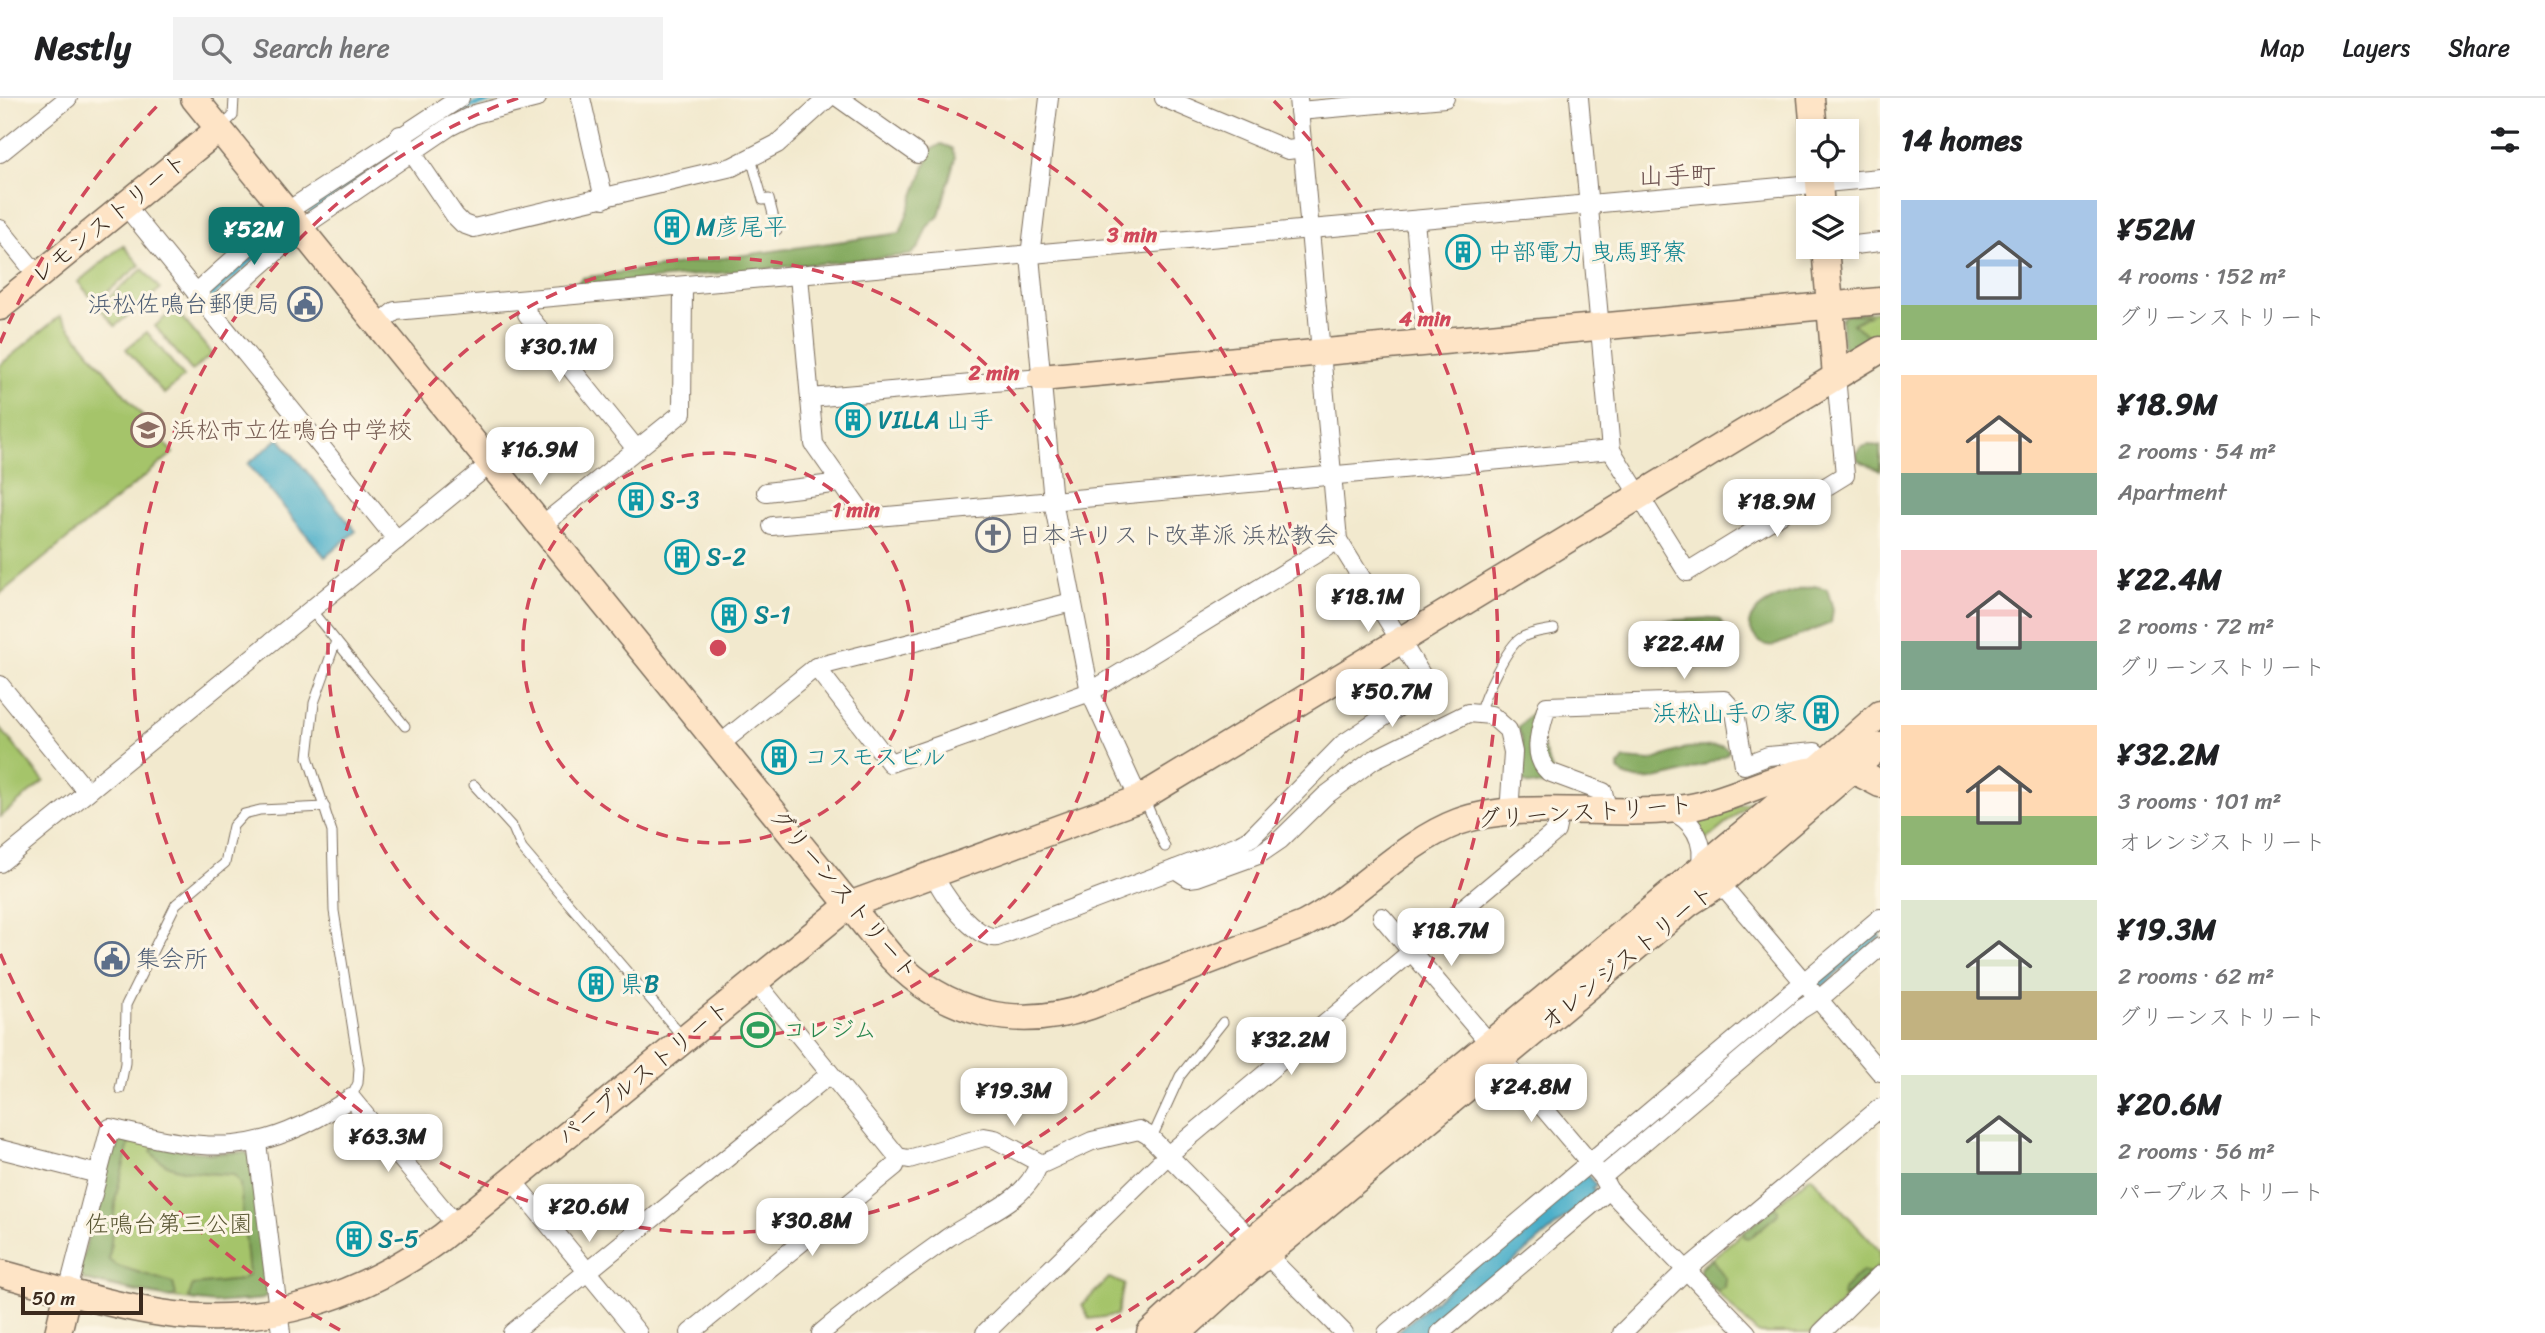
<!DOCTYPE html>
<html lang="en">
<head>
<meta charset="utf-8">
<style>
  :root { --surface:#fff; --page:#f2f2f2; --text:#202124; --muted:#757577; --line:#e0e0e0; --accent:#0f766e }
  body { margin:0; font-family:Sriracha,"Klee One",sans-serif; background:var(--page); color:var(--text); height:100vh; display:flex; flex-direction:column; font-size:26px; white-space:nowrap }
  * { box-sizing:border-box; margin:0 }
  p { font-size:23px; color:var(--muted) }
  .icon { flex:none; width:38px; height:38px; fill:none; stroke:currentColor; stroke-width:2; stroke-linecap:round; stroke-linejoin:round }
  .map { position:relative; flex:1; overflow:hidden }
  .drawer { display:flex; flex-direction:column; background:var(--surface); width:665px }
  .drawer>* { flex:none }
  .fabs { position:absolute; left:1796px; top:21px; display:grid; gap:14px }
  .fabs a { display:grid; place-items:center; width:63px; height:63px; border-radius:0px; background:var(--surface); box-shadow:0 4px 10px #0003; font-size:35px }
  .scale { position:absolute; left:21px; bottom:18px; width:122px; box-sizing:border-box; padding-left:7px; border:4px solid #3b2a1e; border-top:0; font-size:19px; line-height:24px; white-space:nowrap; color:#3b2a1e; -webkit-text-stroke:5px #fcf5e5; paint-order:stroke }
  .price { position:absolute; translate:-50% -60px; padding:0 16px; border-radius:14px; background:#fff; color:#222; font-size:23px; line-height:46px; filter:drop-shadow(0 2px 4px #0008) }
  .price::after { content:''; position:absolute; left:50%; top:42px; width:21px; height:16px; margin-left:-10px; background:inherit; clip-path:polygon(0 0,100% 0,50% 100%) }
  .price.current { background:var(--accent); color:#fff }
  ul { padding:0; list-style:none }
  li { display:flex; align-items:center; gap:21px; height:175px; padding:0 21px }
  li span { display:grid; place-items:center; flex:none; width:196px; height:140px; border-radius:0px; color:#555 }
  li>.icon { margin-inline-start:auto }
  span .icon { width:84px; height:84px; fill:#fffc; stroke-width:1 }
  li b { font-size:30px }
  h2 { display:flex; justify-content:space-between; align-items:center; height:84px; padding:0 21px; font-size:30px }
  header { display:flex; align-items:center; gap:42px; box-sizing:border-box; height:98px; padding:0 35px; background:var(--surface); border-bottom:2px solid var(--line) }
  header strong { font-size:33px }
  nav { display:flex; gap:38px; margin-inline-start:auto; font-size:24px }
  .search { width:490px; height:63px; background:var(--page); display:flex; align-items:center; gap:18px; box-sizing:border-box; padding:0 24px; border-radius:0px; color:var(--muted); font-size:26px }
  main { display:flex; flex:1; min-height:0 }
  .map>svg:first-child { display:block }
  .green { fill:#a5c46b; stroke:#707744; stroke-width:2 }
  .forest { fill:#84aa5f; stroke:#606a3e; stroke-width:2 }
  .water { fill:#49aec9; stroke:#426c74; stroke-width:2 }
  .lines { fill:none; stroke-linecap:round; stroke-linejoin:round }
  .stream { stroke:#49aec9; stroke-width:5 }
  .lane-casing { stroke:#7b6d5c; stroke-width:11 }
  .street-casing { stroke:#7b6d5c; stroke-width:20 }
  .secondary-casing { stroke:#7b6d5c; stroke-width:29 }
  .lane { stroke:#fff; stroke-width:9 }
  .street { stroke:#fff; stroke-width:18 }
  .secondary { stroke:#fee4c6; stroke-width:26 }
  .ring { fill:none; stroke:#d1495b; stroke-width:3.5; stroke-dasharray:12 9 }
  .labels { text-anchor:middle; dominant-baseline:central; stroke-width:6; stroke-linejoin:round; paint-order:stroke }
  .street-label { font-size:24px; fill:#3b2a1e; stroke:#fcf5e5 }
  .culture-label { font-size:24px; fill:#0d838f; stroke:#fcf5e5; text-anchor:start }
  .service-label { font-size:24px; fill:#4e5e75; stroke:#fcf5e5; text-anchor:end }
  .education-label { font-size:24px; fill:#785e54; stroke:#fcf5e5; text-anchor:start }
  .worship-label { font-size:24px; fill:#5b616d; stroke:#fcf5e5; text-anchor:start }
  .leisure-label { font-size:24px; fill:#27864d; stroke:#fcf5e5; text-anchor:start }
  .park-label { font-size:24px; fill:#5b5835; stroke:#fcf5e5 }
  .neighbourhood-label { font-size:26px; fill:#6e5351; stroke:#fcf5e5 }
  .centre { fill:#d1495b; stroke:#fcf5e5; stroke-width:3.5 }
  .ring-label { font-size:21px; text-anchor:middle; font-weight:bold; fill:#d1495b; stroke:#fcf5e5; stroke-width:6; stroke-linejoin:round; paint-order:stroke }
</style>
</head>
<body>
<header>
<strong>Nestly</strong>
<div class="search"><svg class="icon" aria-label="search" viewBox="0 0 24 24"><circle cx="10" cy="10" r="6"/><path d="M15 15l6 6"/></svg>Search here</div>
<nav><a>Map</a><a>Layers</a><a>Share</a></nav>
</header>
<main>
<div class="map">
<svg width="1880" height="1235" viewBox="0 0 1880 1235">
  <rect width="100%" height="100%" fill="#fcf5e5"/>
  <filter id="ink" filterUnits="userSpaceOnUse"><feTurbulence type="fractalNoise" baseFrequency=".0143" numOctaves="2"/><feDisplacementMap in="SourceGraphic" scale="14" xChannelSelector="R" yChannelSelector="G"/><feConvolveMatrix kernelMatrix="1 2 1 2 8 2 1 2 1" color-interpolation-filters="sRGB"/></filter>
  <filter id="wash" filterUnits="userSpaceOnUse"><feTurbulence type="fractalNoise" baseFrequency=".00686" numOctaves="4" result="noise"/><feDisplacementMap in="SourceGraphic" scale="28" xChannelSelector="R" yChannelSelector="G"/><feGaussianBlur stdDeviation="1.57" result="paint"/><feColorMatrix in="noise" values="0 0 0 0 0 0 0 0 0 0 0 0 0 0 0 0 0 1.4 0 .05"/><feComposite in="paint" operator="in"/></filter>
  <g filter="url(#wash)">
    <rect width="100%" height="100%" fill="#f2e9ce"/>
    <g class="green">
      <polygon points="123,147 140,167 95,204 78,184"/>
      <polygon points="143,171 160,191 115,228 98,208"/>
      <polygon points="175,211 212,256 192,273 155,228"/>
      <polygon points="1880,213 1880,240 1849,259 1846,216"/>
      <polygon points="60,218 173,355 0,496 0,267"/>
      <polygon points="147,234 184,279 164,296 126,251"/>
      <polygon points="0,630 44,683 0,719"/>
      <polygon points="1749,704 1750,706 1706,742 1697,724"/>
      <polygon points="1793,902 1796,905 1610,1059 1609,1058"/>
      <path d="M 120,1039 L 185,1054 L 245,1054 L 263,1201 C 201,1209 144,1197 84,1182 Z"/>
      <polygon points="1811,1078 1880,1153 1880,1167 1811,1235 1757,1235 1700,1177 1700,1170"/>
      <polygon points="1109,1180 1124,1186 1117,1217 1089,1221 1082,1207"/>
    </g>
    <g class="forest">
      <polygon points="941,46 952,50 955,60 939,118 927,129 919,149 910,157 582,188 578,184 582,180 900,135 931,52"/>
      <polygon points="1846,216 1869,217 1853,226 1868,238 1869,246 1849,259 1844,257 1841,221"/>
      <polygon points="1869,347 1880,348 1880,373 1858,362 1856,355 1861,349"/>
      <path d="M 1815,488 L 1827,491 L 1833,511 L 1831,525 L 1776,547 C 1762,550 1753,540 1749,527 C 1751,505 1796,492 1815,488 Z"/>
      <polygon points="1713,520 1720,522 1724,529 1720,543 1700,547 1678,566 1666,566 1659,536 1664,523"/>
      <polygon points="1533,613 1538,613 1535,629 1558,687 1529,687 1522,682 1522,641 1518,630"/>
      <path d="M 1722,648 L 1729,652 L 1727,656 C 1706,668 1639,695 1619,673 L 1619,668 L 1624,661 L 1651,663 L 1686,650 Z"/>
      <polygon points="120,1039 128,1042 129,1046 116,1098 109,1162 118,1168 173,1185 176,1197 170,1200 84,1182 79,1174 113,1043"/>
      <path d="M 158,1048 L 213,1056 L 245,1054 L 252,1059 L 268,1195 L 263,1201 L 214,1205 L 191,1202 L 189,1198 L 193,1187 L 241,1182 L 249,1176 L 240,1086 L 234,1077 C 213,1075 162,1077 151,1052 Z"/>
      <polygon points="1772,1110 1778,1111 1778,1116 1750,1140 1744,1139 1744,1134"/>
      <polygon points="1712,1161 1726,1181 1725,1189 1718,1193 1700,1177 1700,1170"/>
      <polygon points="1862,1173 1869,1176 1845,1199 1842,1198 1843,1192"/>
    </g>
    <g class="water">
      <polygon points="279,340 356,433 325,459 248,366"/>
      <polygon points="1880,830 1880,839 1818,892 1813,886"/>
      <polygon points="1585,1075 1596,1087 1592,1090 1596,1094 1429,1235 1396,1235"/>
    </g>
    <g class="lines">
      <g class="stream">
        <polyline points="443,23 472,8 502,0"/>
        <polyline points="310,113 401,51"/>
        <polyline points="212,197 279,137"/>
      </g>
    </g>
  </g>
  <g filter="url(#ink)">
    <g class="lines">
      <g class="lane-casing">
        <g id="lane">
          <polyline points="220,30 233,18 234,0"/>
          <polyline points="751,60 763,102 769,101 777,132"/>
          <polyline points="311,512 405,628"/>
          <polyline points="336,543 314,605 308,659 332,734 334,813 359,970 358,985 351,1000"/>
          <path d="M 1480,614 C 1484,598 1507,548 1521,540 C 1531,534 1543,533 1554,531"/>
          <polyline points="474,687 513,730 522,751 682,938"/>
          <polyline points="1144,700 1165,749"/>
          <polyline points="120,991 125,965 126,907 176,806 225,765 233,728 244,716 260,712 325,709"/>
          <polyline points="1150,1038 1155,1033 1180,978 1223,924"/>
        </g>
      </g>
      <g class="street-casing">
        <g id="street">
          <polyline points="581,0 604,101"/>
          <polyline points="839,0 918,56"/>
          <polyline points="1049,0 1030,158 1053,403 1090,594 1139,701"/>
          <polyline points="1164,0 1288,52 1303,50"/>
          <polyline points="1579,0 1611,352 1687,474 1845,377 1836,278"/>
          <polyline points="1299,13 1445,0"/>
          <polyline points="400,37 455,118 463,126 474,130 732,69 777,46 828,0"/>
          <polyline points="0,55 68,0"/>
          <polyline points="125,107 397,442"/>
          <polyline points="1415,122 1426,244"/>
          <polyline points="0,131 38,178"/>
          <polyline points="1846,148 1880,144"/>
          <polyline points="799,178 814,346 866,420 1611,352"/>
          <polyline points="196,195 286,114 460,0"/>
          <polyline points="526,203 527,216 637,352"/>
          <polyline points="210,212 311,123 449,29 475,16 537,0"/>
          <polyline points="378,227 395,213 1880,80"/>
          <polyline points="810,300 1041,280"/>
          <polyline points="766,394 833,386 839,382"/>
          <polyline points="541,428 682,315 683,189"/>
          <polyline points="772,428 866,420"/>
          <polyline points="816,569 890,665 1090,594 1338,442"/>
          <polyline points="0,587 87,694"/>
          <polyline points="719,647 816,569 1072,504"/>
          <path d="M 1667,711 C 1694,722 1706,743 1700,771"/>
          <path d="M 1608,713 L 1603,694 L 1549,674 C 1530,657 1541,630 1547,608 L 1724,602 L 1735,614 L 1744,667 L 1768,658 L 1815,654 L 1825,665"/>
          <polyline points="0,765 490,366"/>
          <polyline points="1175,771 1189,780 1197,779 1258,757 1280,742 1325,698 1373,662 1468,615 1491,617 1508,632 1513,654 1509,716"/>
          <path d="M 934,776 C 941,796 975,842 997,839 L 1238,747 L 1252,739 L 1343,646 L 1429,589 L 1338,442 L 1298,0"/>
          <polyline points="1720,785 1880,974"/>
          <polyline points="1382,819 1490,946"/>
          <polyline points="755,883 898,1059 909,1061 984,1039 995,1041 1042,1066 1092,1043 1139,1032 1148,1037 1344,1235"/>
          <polyline points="1502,961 1602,1079 1609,1092 1747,1235"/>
          <polyline points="257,1045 281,1235"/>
          <polyline points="0,1051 98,1076"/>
          <polyline points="1602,1079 1800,912 1824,897 1880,849"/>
          <polyline points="512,1082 638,1235"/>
          <path d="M 68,1193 L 110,1030 C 213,1055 258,1060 351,1000 L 456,1127"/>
          <polyline points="512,1235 830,976"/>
          <polyline points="690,1235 895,1068 898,1059"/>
          <path d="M 821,1235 C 860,1202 904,1171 946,1141 C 977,1118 1026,1106 1039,1065"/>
          <polyline points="985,1235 1168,1057 1556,733 1560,714"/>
          <polyline points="1387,1235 1880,820"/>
          <polyline points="1440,1235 1609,1092"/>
          <polyline points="1622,1235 1685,1173 1880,1010"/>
          <polyline points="1821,1235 1880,1177"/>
        </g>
      </g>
      <g class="secondary-casing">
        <g id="secondary">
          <path d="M 194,0 L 892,860 C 945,916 1017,934 1090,908 L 1303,827 C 1357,799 1402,745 1458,724 C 1524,700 1620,722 1691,709 C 1745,699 1793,663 1851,673 C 1860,674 1871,682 1880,686"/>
          <polyline points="1811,0 1814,33"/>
          <polyline points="1818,72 1821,110"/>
          <polyline points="1825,149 1836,278"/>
          <polyline points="0,209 219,31"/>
          <polyline points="1041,280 1880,203"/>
          <path d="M 0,1175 C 53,1189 107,1207 161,1215 C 263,1231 360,1200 442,1139 L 849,807 L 1139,701 L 1880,252"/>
          <polyline points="58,1235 68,1193"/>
          <polyline points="1150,1235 1230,1161 1769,714 1880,616"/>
          <polyline points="1178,1235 1243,1176 1689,805 1720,785 1880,648"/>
        </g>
      </g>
      <use href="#lane" class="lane"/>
      <use href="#street" class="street"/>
      <use href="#secondary" class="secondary"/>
    </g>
  </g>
  <g class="ring">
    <circle cx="718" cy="550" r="195"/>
    <circle cx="718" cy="550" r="390"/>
    <path d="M918 0A585 585 0 1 1 518 0"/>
    <path d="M340 1232A780 780 0 0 1 0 855M0 245A780 780 0 0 1 162 3M1274 3A780 780 0 0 1 1096 1232"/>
  </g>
  <defs>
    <g id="building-ring" transform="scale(1.75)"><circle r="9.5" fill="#fcf5e5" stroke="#0f9aa8" stroke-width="1.5"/><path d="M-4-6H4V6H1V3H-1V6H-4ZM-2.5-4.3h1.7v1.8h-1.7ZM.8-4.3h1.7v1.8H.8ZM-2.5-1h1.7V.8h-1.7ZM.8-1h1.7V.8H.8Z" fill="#0f9aa8"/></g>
    <g id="civic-ring" transform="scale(1.75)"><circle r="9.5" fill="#fcf5e5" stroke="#5c6f8a" stroke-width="1.5"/><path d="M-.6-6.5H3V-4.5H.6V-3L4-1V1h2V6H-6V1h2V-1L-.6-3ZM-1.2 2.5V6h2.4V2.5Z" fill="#5c6f8a"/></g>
    <g id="school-ring" transform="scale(1.75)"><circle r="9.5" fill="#fcf5e5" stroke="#8d6e63" stroke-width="1.5"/><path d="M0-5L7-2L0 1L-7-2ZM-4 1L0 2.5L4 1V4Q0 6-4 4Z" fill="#8d6e63"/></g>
    <g id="church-ring" transform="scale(1.75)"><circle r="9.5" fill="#fcf5e5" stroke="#6b7280" stroke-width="1.5"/><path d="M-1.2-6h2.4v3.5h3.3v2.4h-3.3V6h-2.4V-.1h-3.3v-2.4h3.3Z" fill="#6b7280"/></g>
    <g id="stadium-ring" transform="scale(1.75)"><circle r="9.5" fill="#fcf5e5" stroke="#2e9e5b" stroke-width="1.5"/><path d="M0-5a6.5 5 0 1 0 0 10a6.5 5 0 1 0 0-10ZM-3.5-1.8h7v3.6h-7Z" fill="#2e9e5b"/></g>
  </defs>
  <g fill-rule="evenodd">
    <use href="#building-ring" x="672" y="129"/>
    <use href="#building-ring" x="1463" y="154"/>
    <use href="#civic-ring" x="305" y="206"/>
    <use href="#building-ring" x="853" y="322"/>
    <use href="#school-ring" x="148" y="332"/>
    <use href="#building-ring" x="636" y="402"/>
    <use href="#church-ring" x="993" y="437"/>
    <use href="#building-ring" x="682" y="459"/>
    <use href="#building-ring" x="729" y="517"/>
    <use href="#building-ring" x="1821" y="615"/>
    <use href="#building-ring" x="779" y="659"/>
    <use href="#civic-ring" x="112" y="861"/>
    <use href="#building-ring" x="596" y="886"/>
    <use href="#stadium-ring" x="758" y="932"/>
    <use href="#building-ring" x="354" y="1141"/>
  </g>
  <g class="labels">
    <g class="street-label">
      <text transform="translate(109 120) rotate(-39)">レモンストリート</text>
      <text transform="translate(1585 714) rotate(-4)">グリーンストリート</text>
      <text transform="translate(844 796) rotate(50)">グリーンストリート</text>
      <text transform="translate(1627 859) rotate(-39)">オレンジストリート</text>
      <text transform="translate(644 974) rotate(-39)">パープルストリート</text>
    </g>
    <g class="culture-label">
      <text x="696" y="129">M彦尾平</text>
      <text x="1488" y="154">中部電力 曳馬野寮</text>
      <text x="878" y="322">VILLA 山手</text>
      <text x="660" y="402">S-3</text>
      <text x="706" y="459">S-2</text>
      <text x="754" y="517">S-1</text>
      <text x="1797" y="615" text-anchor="end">浜松山手の家</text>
      <text x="804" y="659">コスモスビル</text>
      <text x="620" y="886">県B</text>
      <text x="378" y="1141">S-5</text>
    </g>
    <g class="service-label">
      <text x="280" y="206">浜松佐鳴台郵便局</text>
      <text x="136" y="861" text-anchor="start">集会所</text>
    </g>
    <g class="education-label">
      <text x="172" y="332">浜松市立佐鳴台中学校</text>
    </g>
    <g class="worship-label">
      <text x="1018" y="437">日本キリスト改革派 浜松教会</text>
    </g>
    <g class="leisure-label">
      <text x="782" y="932">コレジム</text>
    </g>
    <g class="park-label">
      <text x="169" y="1126">佐鳴台第三公園</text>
    </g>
    <g class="neighbourhood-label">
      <text x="1677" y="77">山手町</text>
    </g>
  </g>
  <circle cx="718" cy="550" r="10" class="centre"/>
  <g class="ring-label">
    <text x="1132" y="144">3 min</text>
    <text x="1425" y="228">4 min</text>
    <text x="994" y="282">2 min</text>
    <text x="856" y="419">1 min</text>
  </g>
</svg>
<div class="fabs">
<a><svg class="icon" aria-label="locate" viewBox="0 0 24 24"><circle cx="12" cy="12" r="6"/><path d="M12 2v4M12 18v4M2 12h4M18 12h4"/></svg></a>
<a><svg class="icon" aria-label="layers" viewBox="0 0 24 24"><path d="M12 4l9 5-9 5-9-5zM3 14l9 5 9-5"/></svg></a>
</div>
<div class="scale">50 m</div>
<b class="price current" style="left:254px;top:169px">¥52M</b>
<b class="price" style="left:559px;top:286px">¥30.1M</b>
<b class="price" style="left:540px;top:389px">¥16.9M</b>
<b class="price" style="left:1777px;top:441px">¥18.9M</b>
<b class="price" style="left:1368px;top:536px">¥18.1M</b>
<b class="price" style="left:1684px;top:583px">¥22.4M</b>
<b class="price" style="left:1392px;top:631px">¥50.7M</b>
<b class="price" style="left:1451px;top:870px">¥18.7M</b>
<b class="price" style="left:1291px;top:979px">¥32.2M</b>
<b class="price" style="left:1531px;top:1026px">¥24.8M</b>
<b class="price" style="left:1014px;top:1030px">¥19.3M</b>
<b class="price" style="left:388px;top:1076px">¥63.3M</b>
<b class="price" style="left:589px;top:1146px">¥20.6M</b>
<b class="price" style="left:812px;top:1160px">¥30.8M</b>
</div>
<section class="drawer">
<h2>14 homes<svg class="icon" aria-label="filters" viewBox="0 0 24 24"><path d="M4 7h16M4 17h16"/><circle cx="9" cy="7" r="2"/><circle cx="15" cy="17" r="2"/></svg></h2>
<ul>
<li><span style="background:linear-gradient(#a9c7e8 75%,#8fb573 0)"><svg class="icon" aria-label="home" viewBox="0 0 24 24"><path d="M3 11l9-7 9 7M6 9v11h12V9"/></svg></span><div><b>¥52M</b><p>4 rooms · 152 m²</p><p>グリーンストリート</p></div></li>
<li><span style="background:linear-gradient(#ffd9b3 70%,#7fa58c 0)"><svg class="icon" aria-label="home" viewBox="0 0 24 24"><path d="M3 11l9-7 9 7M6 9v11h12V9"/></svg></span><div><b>¥18.9M</b><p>2 rooms · 54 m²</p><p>Apartment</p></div></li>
<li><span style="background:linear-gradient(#f6c9c9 65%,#7fa58c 0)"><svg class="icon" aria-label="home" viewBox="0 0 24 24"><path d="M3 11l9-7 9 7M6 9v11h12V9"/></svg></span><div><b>¥22.4M</b><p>2 rooms · 72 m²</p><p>グリーンストリート</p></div></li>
<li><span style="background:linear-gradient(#ffd9b3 65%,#8fb573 0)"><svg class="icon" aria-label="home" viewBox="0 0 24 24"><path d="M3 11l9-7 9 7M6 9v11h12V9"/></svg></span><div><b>¥32.2M</b><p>3 rooms · 101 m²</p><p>オレンジストリート</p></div></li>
<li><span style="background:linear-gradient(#dfe7d0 65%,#c2b280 0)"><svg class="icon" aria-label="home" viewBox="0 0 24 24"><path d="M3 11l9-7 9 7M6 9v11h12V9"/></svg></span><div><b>¥19.3M</b><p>2 rooms · 62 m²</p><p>グリーンストリート</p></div></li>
<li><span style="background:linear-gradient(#dfe7d0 70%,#7fa58c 0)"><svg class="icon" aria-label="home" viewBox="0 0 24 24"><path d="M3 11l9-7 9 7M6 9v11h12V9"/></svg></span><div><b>¥20.6M</b><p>2 rooms · 56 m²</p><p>パープルストリート</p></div></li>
</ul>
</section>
</main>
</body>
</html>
